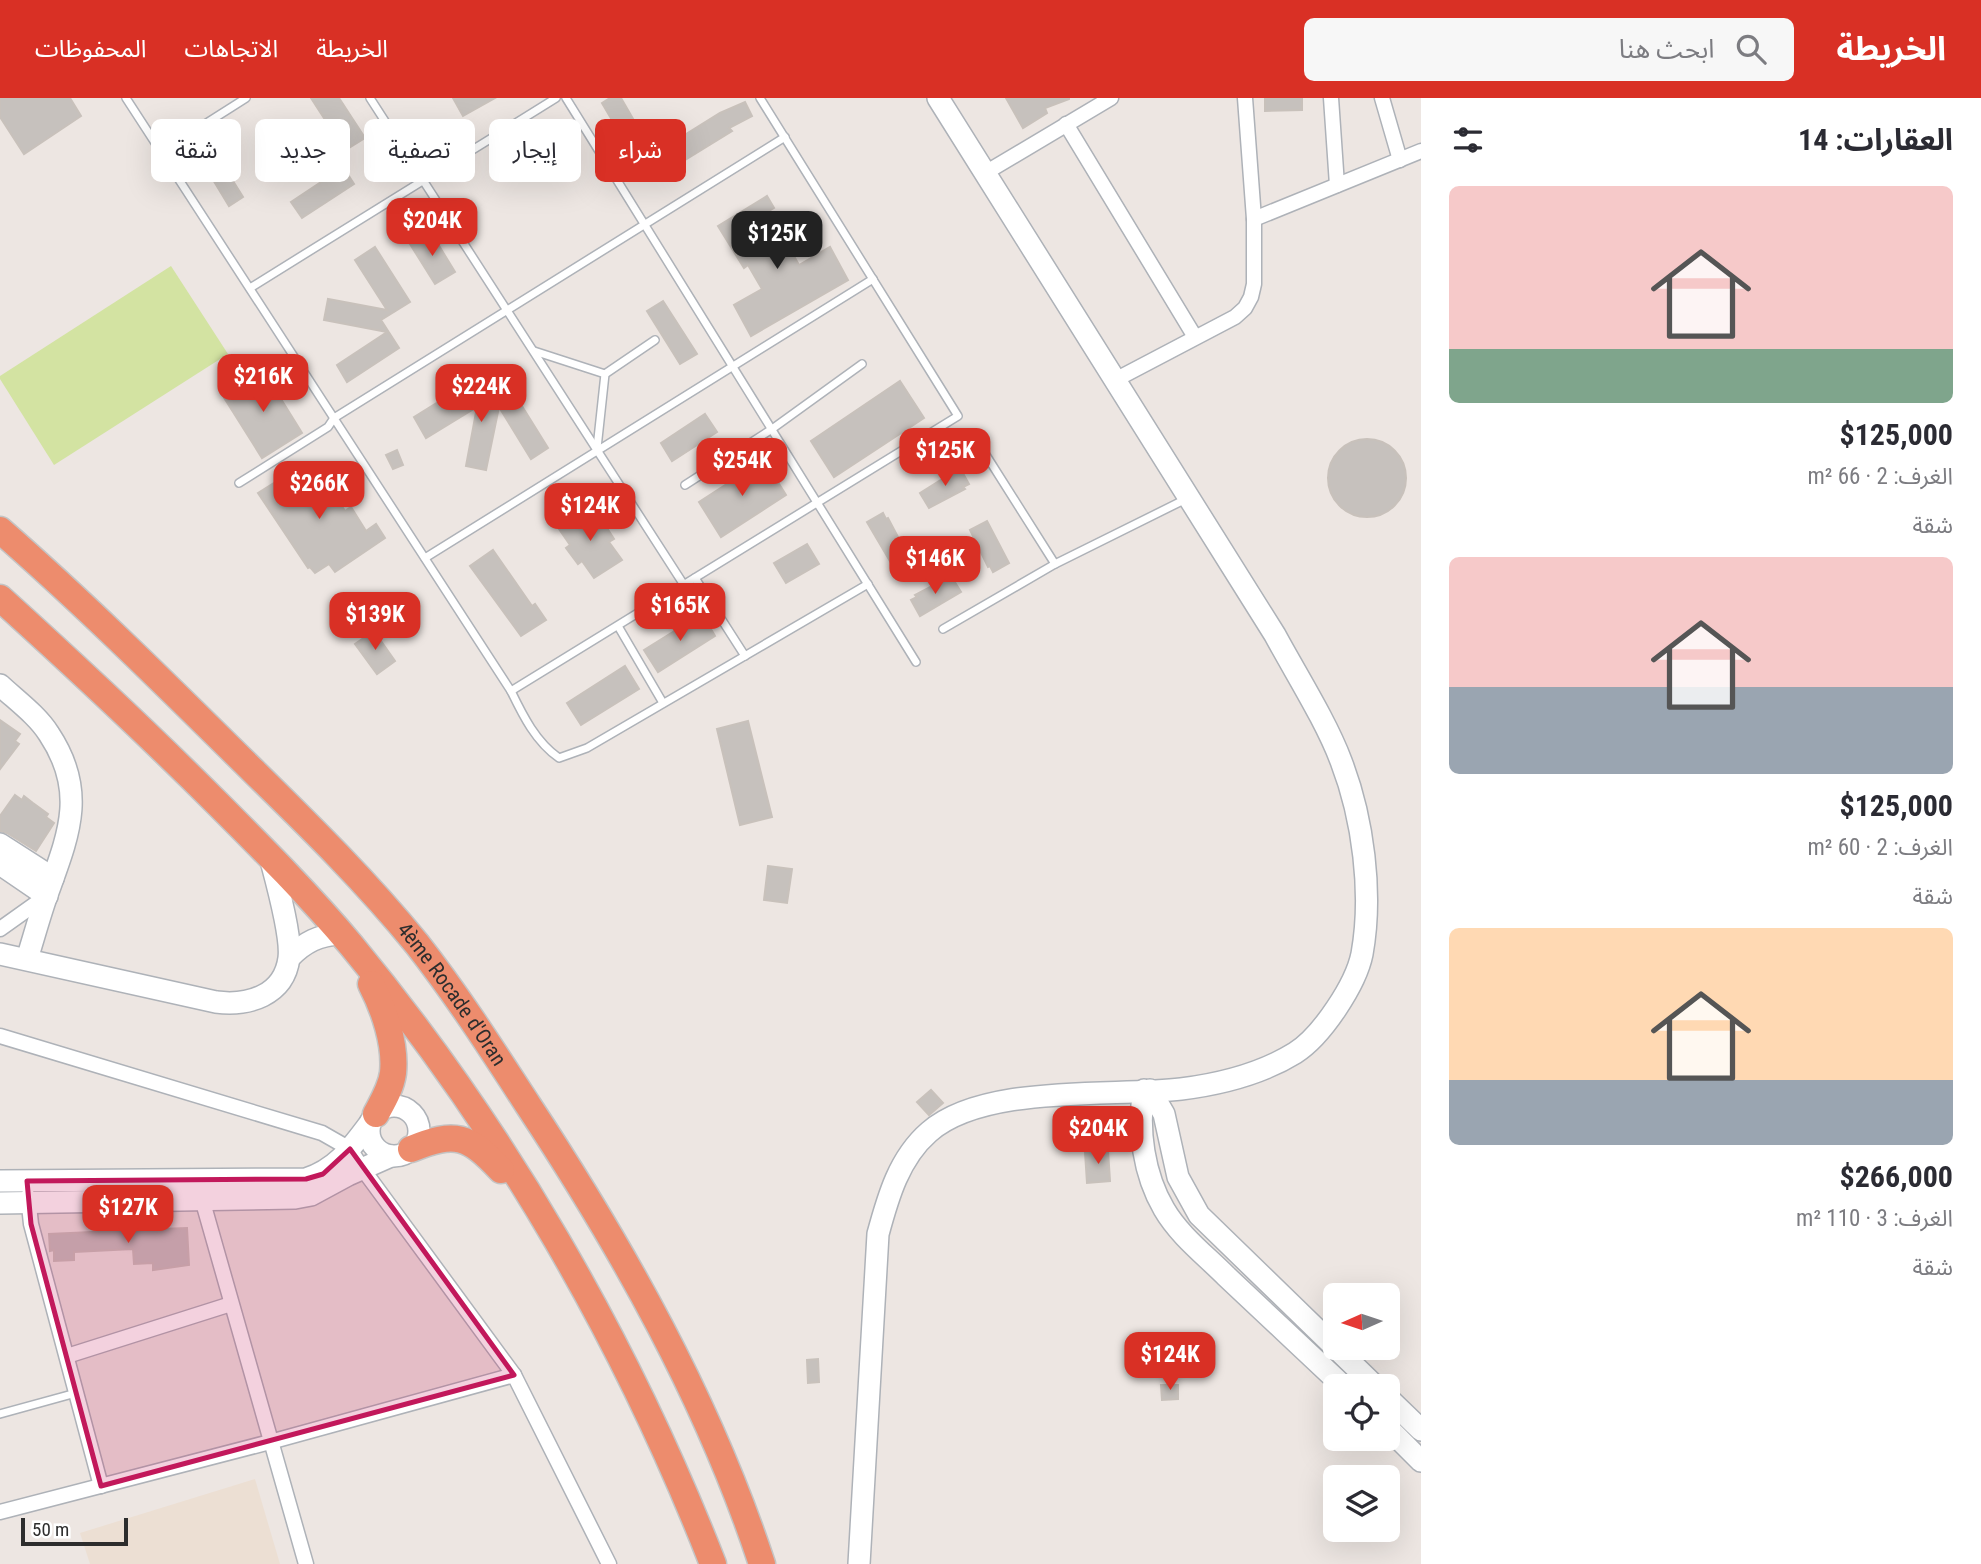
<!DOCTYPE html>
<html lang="ar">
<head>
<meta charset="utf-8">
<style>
  :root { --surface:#fff; --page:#f7f7f7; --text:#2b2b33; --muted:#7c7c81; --accent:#d93025 }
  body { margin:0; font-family:"Roboto Condensed","Noto Sans Arabic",sans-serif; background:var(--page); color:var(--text); direction:rtl; height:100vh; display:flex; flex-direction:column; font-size:26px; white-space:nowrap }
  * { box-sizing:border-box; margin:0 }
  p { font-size:23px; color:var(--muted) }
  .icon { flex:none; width:38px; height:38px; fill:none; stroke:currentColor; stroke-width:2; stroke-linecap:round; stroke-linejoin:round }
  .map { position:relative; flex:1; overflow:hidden; direction:ltr }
  .details { display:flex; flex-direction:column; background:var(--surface); width:560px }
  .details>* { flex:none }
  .banner { position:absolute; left:21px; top:21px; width:665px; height:63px; direction:rtl; display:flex; gap:14px }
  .needle { width:46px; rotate:267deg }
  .tools { position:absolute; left:1323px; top:1185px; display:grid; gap:14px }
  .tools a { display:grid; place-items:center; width:77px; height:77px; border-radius:10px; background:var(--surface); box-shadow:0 7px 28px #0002; font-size:35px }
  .scale { position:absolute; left:21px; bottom:18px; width:107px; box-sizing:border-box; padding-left:7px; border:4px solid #2d2d2d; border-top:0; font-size:19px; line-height:24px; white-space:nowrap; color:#2d2d2d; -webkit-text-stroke:5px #fff; paint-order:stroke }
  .price { position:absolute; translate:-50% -60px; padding:0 16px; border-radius:14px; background:var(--accent); color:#fff; font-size:23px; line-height:46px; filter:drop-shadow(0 2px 4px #0008) }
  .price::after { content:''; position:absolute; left:50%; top:42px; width:21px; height:16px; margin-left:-10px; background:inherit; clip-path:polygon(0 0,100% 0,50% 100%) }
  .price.current { background:#222; color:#fff }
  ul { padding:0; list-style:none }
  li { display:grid; align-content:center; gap:14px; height:371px; padding:0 28px }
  li span { display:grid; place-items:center; height:217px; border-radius:10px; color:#555 }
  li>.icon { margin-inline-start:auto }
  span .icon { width:126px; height:126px; fill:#fffc; stroke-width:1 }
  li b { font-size:30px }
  h2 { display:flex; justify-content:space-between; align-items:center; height:84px; padding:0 28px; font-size:30px }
  .pill { padding:0 24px; border-radius:10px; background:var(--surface); box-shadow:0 7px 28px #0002; font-size:24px; line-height:63px }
  .pill.current { background:var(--accent); color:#fff }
  header { display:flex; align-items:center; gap:42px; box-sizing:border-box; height:98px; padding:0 35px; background:var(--accent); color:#fff }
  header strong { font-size:33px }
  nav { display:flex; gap:38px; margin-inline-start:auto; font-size:24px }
  .search { width:490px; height:63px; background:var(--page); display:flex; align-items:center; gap:18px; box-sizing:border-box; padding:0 24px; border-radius:10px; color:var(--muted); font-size:26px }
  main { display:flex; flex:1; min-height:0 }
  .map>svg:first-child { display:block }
  .education { fill:#ecdfd3 }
  .pitch { fill:#d3e3a2 }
  .building { fill:#c6c1bd; stroke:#c8c1bb; stroke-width:2 }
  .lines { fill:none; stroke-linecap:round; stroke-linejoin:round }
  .lane-casing { stroke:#aeb2b8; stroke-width:10 }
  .street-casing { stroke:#aeb2b8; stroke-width:17 }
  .secondary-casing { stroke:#aeb2b8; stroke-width:24 }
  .highway-casing { stroke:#c4c4c4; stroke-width:29 }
  .lane { stroke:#fff; stroke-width:7 }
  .street { stroke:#fff; stroke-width:14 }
  .secondary { stroke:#fff; stroke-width:21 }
  .highway { stroke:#ed8c6d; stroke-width:26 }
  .marked { fill:#c2185b; fill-opacity:0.2; stroke:#c2185b; stroke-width:5; stroke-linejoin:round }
  .labels { text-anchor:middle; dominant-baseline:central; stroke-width:6; stroke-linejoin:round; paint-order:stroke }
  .street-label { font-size:21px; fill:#2d2d2d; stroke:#fff }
</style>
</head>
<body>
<header>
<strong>الخريطة</strong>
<div class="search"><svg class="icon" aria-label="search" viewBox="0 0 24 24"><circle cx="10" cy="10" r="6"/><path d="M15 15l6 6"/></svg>ابحث هنا</div>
<nav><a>الخريطة</a><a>الاتجاهات</a><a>المحفوظات</a></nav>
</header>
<main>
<section class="details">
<h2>العقارات: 14<svg class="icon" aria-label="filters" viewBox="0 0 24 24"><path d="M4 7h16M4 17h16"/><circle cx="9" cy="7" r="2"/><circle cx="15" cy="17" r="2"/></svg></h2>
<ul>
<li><span style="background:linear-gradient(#f6c9c9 75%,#7fa58c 0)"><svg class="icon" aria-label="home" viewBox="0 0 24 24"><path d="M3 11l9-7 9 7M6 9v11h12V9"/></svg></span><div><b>$125,000</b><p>الغرف: 2 · 66 m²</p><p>شقة</p></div></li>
<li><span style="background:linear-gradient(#f6c9c9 60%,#9aa5b1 0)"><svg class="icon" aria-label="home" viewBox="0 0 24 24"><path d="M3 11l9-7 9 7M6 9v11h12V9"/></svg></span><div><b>$125,000</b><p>الغرف: 2 · 60 m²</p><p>شقة</p></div></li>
<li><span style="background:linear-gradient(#ffd9b3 70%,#9aa5b1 0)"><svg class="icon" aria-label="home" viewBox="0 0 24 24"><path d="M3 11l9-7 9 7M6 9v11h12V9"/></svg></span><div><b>$266,000</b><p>الغرف: 3 · 110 m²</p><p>شقة</p></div></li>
</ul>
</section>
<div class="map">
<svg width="1421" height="1466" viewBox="0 0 1421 1466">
  <rect width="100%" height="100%" fill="#ede6e2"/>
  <polygon class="education" points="255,1381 280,1466 90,1466 80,1435"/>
  <polygon class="pitch" points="171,168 228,256 54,367 0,281 0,278"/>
  <g class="building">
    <polygon points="0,0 70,0 81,18 24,56 0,19"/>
    <polygon points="311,0 339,0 365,40 336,58 354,86 302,120 291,104 342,70 279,59 282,38 342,48"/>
    <polygon points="453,0 495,0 463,18"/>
    <polygon points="610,0 621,0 651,52 659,47 662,51 720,15 745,4 752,18 729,30 732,33 680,65 678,61 646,80 602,5"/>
    <polygon points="1006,0 1069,0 1069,1 1045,10 1047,15 1023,30"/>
    <polygon points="1265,0 1302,0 1302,12 1265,13"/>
    <polygon points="223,67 243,99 229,108 209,75"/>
    <polygon points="767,98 774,110 745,127 756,146 786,128 794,140 786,144 799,167 830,149 848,182 751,238 734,207 762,191 748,167 744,170 718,128"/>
    <polygon points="430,133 455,174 435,186 410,146"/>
    <polygon points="375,149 410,204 381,222 399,250 347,284 337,267 387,234 324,222 328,201 387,212 355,162"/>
    <polygon points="663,203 697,256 680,266 647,213"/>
    <polygon points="263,272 302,335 262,360 223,298"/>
    <polygon points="900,283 924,320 834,379 811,343"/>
    <polygon points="469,285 487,315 515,297 548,350 531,361 499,309 486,372 466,368 477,309 426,340 414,319"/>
    <polygon points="705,316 717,334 672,363 661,345"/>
    <circle cx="1367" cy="380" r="39"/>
    <polygon points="397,352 403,367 393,371 386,357"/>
    <polygon points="764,362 786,397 721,439 699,404"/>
    <polygon points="316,366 322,376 328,372 337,385 330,390 345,413 351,409 366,433 376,426 385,440 335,474 329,466 315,475 310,469 308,470 258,395 277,383 281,388"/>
    <polygon points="960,370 969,386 963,389 965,391 929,410 920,395"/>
    <polygon points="587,409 601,429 605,427 614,441 609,444 622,462 594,480 582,463 578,466 566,450 570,447 557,428"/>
    <polygon points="883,415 886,421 888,420 907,456 891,465 867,424"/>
    <polygon points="987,423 1009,465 993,474 990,468 988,469 970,432"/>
    <polygon points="807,446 819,466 786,485 774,465"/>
    <polygon points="493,452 532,508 535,506 546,522 521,538 470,468"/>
    <polygon points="951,478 961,494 920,518 911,502 917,499 915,497"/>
    <polygon points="702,516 715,538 658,574 644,552"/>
    <polygon points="374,533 395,563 377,576 355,546"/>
    <polygon points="625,568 639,591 581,627 567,605"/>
    <polygon points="0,622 20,636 15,643 19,646 0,671"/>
    <polygon points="748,623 772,719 740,727 717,631"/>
    <polygon points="15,697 22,702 24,698 33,705 48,716 46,719 54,725 36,753 7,735 0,733 0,718"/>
    <polygon points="768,768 792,771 787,805 764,802"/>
    <polygon points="931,992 943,1005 929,1017 917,1004"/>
    <polygon points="1108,1052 1110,1083 1087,1085 1085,1054"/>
    <polygon points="132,1126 132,1132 187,1130 189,1167 153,1172 153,1165 134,1166 133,1151 74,1154 74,1162 54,1163 54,1152 50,1153 49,1136 115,1133 114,1127"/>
    <polygon points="818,1261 819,1284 808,1285 807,1262"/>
    <polygon points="1161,1287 1178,1287 1178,1301 1162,1302"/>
  </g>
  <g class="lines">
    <g class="lane-casing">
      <g id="lane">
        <polyline points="126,0 511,593 958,318 760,0"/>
        <polyline points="370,0 684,487"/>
        <polyline points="566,0 916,564"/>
        <polyline points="161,54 246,0"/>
        <polyline points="250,190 556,0"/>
        <polyline points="534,253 605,276 597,350"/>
        <polyline points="605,276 655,242"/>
        <polyline points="986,357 1055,466"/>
        <polyline points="239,385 328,329 334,320 785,39"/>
        <polyline points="685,387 772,331 862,266"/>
        <polyline points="425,460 873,181"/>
        <polyline points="695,480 745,558"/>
        <polyline points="618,528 663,605"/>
        <polyline points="943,531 1055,466 1188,400"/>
        <path d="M 511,593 C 523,618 536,644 559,660 L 587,650 L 868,486"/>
        <polyline points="0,1316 76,1295"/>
      </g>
    </g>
    <g class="street-casing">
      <g id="street">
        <polyline points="1331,0 1337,87"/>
        <polyline points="1382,0 1400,62"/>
        <polyline points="1066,26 1195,239"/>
        <polyline points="985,75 1111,0"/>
        <polyline points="1254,121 1421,53"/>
        <polyline points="1115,282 1235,219 1245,210 1251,199 1254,186 1254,121 1245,0"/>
        <polyline points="0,831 45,799"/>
        <polyline points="0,938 322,1035 350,1051 362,1070 514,1277 609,1466"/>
        <polyline points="28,1098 31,1126 101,1388"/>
        <polyline points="202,1101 306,1466"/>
        <polyline points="67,1258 231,1206"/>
        <polyline points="0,1414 270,1344 514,1277"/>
      </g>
    </g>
    <g class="secondary-casing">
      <g id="secondary">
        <path d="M 0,587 C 16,602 37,617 49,636 C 87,693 69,736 48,794 C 40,816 34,839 27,861"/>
        <polyline points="0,746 53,780"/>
        <polyline points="0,766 47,798"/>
        <path d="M 0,856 L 216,904 C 248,908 284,898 289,860 C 292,838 276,782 270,759"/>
        <path d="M 290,859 C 305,844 319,837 340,836"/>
        <path d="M 1144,992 C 1137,1031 1144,1077 1164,1111 C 1179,1137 1205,1157 1226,1178 C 1265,1215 1304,1251 1343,1288"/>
        <polyline points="1150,992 1164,1016 1178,1079 1199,1117 1375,1288"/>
        <circle cx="394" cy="1033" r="25"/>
        <path d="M 0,1083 L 306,1081 C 337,1071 352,1049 370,1025"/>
        <polyline points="0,1105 295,1100 311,1097 348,1077 391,1058"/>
        <polyline points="1388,1300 1421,1332"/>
        <polyline points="1388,1330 1421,1363"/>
        <path d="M 859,1466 L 878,1136 C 888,1099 899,1060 929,1034 C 984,986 1111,999 1181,991 C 1221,986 1261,976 1295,955 C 1322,938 1356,886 1362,856 C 1373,795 1363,720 1341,663 C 1326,623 1296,576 1275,537 L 938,0"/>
      </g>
    </g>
    <g class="highway-casing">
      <g id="highway">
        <path id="s1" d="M 0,432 C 80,502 156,577 232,652 C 296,715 360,776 417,846 C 457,897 493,953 528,1007 C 623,1151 708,1302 762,1466"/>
        <path d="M 0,500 C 74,567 147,635 217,705 C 263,751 310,798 351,847 C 504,1032 626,1243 713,1466"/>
        <path d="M 371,886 C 384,911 396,946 393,975 C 391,990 383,1003 376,1016"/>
        <path d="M 411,1051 C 456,1033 468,1037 501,1072"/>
      </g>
    </g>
    <use href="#lane" class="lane"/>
    <use href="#street" class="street"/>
    <use href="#secondary" class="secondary"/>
    <use href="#highway" class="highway"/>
  </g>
  <path class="marked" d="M 350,1051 L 514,1277 L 101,1388 L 31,1126 L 27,1083 L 306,1081 L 323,1076 Z"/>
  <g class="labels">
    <g class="street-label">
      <text stroke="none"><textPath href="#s1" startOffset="649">4ème Rocade d'Oran</textPath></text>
    </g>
  </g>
</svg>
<div class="tools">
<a><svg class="needle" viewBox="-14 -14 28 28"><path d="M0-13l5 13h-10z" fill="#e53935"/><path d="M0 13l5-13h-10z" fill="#7c7c81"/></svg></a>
<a><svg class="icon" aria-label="locate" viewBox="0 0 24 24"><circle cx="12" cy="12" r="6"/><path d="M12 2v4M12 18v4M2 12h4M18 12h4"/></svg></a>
<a><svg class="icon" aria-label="layers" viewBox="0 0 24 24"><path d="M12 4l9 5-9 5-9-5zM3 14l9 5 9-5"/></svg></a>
</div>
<div class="scale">50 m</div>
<b class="price" style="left:432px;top:160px">$204K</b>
<b class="price current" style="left:777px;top:173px">$125K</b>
<b class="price" style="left:263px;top:316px">$216K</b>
<b class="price" style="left:481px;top:326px">$224K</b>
<b class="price" style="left:945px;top:390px">$125K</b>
<b class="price" style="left:742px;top:400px">$254K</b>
<b class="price" style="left:319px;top:423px">$266K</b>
<b class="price" style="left:590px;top:445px">$124K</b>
<b class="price" style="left:935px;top:498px">$146K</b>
<b class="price" style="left:680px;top:545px">$165K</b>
<b class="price" style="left:375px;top:554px">$139K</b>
<b class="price" style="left:1098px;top:1068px">$204K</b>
<b class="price" style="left:128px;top:1147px">$127K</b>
<b class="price" style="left:1170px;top:1294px">$124K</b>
<div class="banner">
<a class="pill current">شراء</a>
<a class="pill">إيجار</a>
<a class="pill">تصفية</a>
<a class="pill">جديد</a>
<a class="pill">شقة</a>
</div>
</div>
</main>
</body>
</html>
